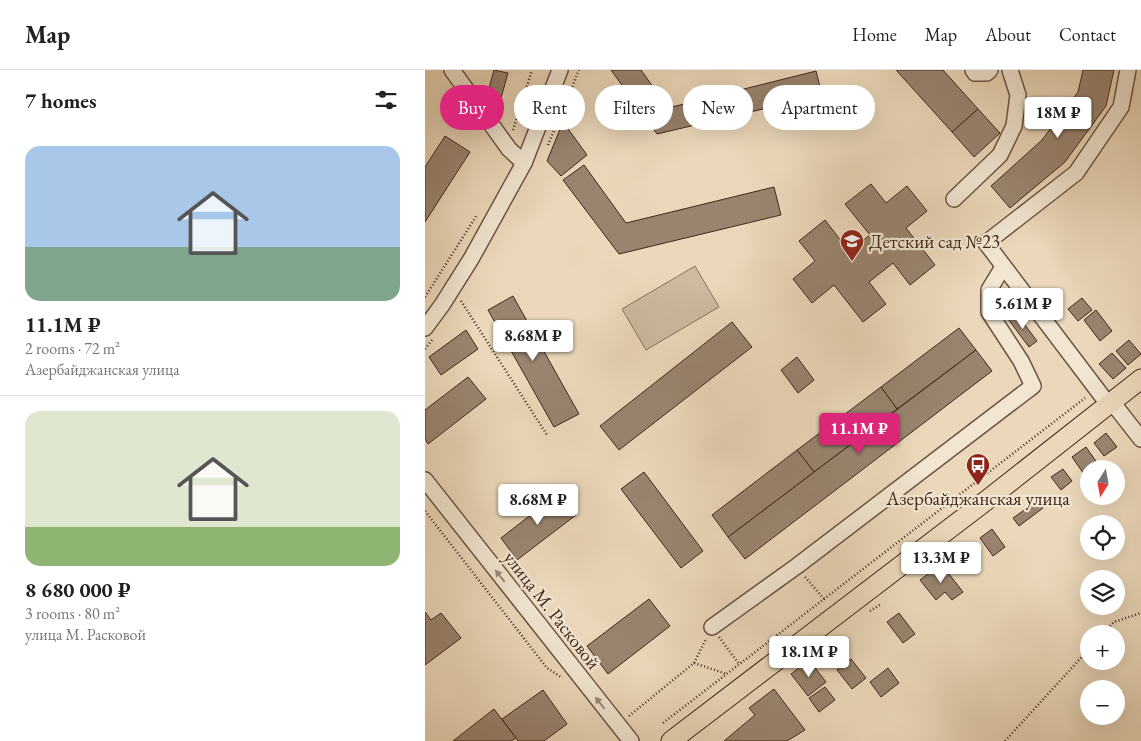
<!DOCTYPE html>
<html lang="en">
<head>
<meta charset="utf-8">
<style>
  :root { --surface:#fff; --page:#f2f2f2; --text:#202124; --muted:#757577; --line:#e0e0e0; --accent:#db2777 }
  body { margin:0; font-family:"EB Garamond",serif; background:var(--page); color:var(--text); height:100vh; display:flex; flex-direction:column; font-size:19px; white-space:nowrap }
  * { box-sizing:border-box; margin:0 }
  p { font-size:16px; color:var(--muted) }
  .icon { flex:none; width:28px; height:28px; fill:none; stroke:currentColor; stroke-width:2; stroke-linecap:round; stroke-linejoin:round }
  .map { position:relative; flex:1; overflow:hidden }
  .sheet { display:flex; flex-direction:column; background:var(--surface); width:425px }
  .sheet>* { flex:none }
  .top-card { position:absolute; left:15px; top:15px; width:475px; height:45px; display:flex; gap:10px }
  .needle { width:32px; rotate:191deg }
  .fabs { position:absolute; left:655px; top:390px; display:grid; gap:10px }
  .fabs a { display:grid; place-items:center; width:45px; height:45px; border-radius:50%; background:var(--surface); box-shadow:0 5px 20px #0002; font-size:25px }
  .price { position:absolute; translate:-50% -42px; padding:0 11px; border-radius:5px; background:#fff; color:#222; font-size:16px; line-height:32px; filter:drop-shadow(0 1px 2px #0008) }
  .price::after { content:''; position:absolute; left:50%; top:30px; width:15px; height:11px; margin-left:-8px; background:inherit; clip-path:polygon(0 0,100% 0,50% 100%) }
  .price.selected { background:var(--accent); color:#fff }
  ul { padding:0; list-style:none }
  li { display:grid; align-content:center; gap:10px; height:265px; padding:0 25px }
  li+li { border-top:1px solid var(--line) }
  li span { display:grid; place-items:center; height:155px; border-radius:15px; color:#555 }
  li>.icon { margin-inline-start:auto }
  span .icon { width:90px; height:90px; fill:#fffc; stroke-width:1 }
  li b { font-size:21px }
  h2 { display:flex; justify-content:space-between; align-items:center; height:60px; padding:0 25px; font-size:21px }
  .tag { padding:0 18px; border-radius:22px; background:var(--surface); box-shadow:0 5px 20px #0002; font-size:18px; line-height:45px }
  .tag.selected { background:var(--accent); color:#fff }
  header { display:flex; align-items:center; gap:30px; box-sizing:border-box; height:70px; padding:0 25px; background:var(--surface); border-bottom:1px solid var(--line) }
  header strong { font-size:24px }
  nav { display:flex; gap:28px; margin-inline-start:auto; font-size:18px }
  main { display:flex; flex:1; min-height:0 }
  .map>svg:first-child { display:block }
  .green { fill:#ceba9f; stroke:#88715e }
  .building { fill:#99846f; stroke:#41281d }
  .lines { fill:none; stroke-linecap:round; stroke-linejoin:round }
  .minor-casing { stroke:#6c5444; stroke-width:18 }
  .major-casing { stroke:#41281d; stroke-width:21 }
  .path { stroke:#41281d; stroke-width:2.5; stroke-dasharray:1 2.5; stroke-linecap:butt }
  .minor { stroke:#f2e6d2; stroke-width:15 }
  .major { stroke:#ebd8ba; stroke-width:19 }
  .oneway { fill:#9a8778 }
  .labels { text-anchor:middle; dominant-baseline:central; stroke-width:4.5; stroke-linejoin:round; paint-order:stroke }
  .poi-label { font-size:19px; fill:#41281d; stroke:#f2e6d2; text-anchor:start }
  .street-label { font-size:19px; fill:#41281d; stroke:#f2e6d2 }
</style>
</head>
<body>
<header>
<strong>Map</strong>
<nav><a>Home</a><a>Map</a><a>About</a><a>Contact</a></nav>
</header>
<main>
<section class="sheet">
<h2>7 homes<svg class="icon" aria-label="filters" viewBox="0 0 24 24"><path d="M4 7h16M4 17h16"/><circle cx="9" cy="7" r="2"/><circle cx="15" cy="17" r="2"/></svg></h2>
<ul>
<li><span style="background:linear-gradient(#a9c7e8 65%,#7fa58c 0)"><svg class="icon" aria-label="home" viewBox="0 0 24 24"><path d="M3 11l9-7 9 7M6 9v11h12V9"/></svg></span><div><b>11.1M ₽</b><p>2 rooms · 72 m²</p><p>Азербайджанская улица</p></div></li>
<li><span style="background:linear-gradient(#dfe7d0 75%,#8fb573 0)"><svg class="icon" aria-label="home" viewBox="0 0 24 24"><path d="M3 11l9-7 9 7M6 9v11h12V9"/></svg></span><div><b>8 680 000 ₽</b><p>3 rooms · 80 m²</p><p>улица М. Расковой</p></div></li>
</ul>
</section>
<div class="map">
<svg width="716" height="671" viewBox="0 0 716 671">
  <rect width="100%" height="100%" fill="#ebd8ba"/>
  <filter id="stains"><feTurbulence type="fractalNoise" baseFrequency=".004" numOctaves="4"/><feColorMatrix values="0 0 0 0 .2 0 0 0 0 .09 0 0 0 0 .02 0 0 0 .5 -.17"/></filter>
  <radialGradient id="worn" r=".72"><stop offset=".6" stop-color="#630" stop-opacity="0"/><stop offset="1" stop-color="#630" stop-opacity=".3"/></radialGradient>
  <polygon class="green" points="270,196 294,237 221,280 197,239"/>
  <g class="building">
    <polygon points="69,0 83,3 76,28 62,25"/>
    <polygon points="186,0 216,0 243,38 391,1 397,25 232,64"/>
    <polygon points="471,0 518,0 553,39 527,62"/>
    <polygon points="658,0 689,0 681,36 640,92 585,138 566,116 617,70 653,22"/>
    <polygon points="553,39 575,63 549,87 527,62"/>
    <polygon points="138,52 162,85 136,106 122,91"/>
    <polygon points="20,66 45,82 0,152 0,97"/>
    <polygon points="159,95 201,153 349,117 356,145 194,184 138,110"/>
    <polygon points="446,114 461,133 482,116 502,141 481,158 510,195 485,215 468,193 444,212 461,234 438,252 409,215 387,233 368,209 390,191 374,171 400,150 424,181 445,165 420,134"/>
    <polygon points="88,226 154,344 129,357 63,240"/>
    <polygon points="657,228 667,240 653,251 643,239"/>
    <polygon points="671,240 687,261 675,271 659,250"/>
    <polygon points="591,243 612,271 604,277 583,249"/>
    <polygon points="307,252 327,277 194,380 175,356"/>
    <polygon points="534,258 551,280 472,339 456,317"/>
    <polygon points="41,260 53,279 16,305 4,287"/>
    <polygon points="704,270 716,284 703,295 691,281"/>
    <polygon points="551,280 567,301 320,489 303,467"/>
    <polygon points="687,283 701,298 688,309 674,294"/>
    <polygon points="372,287 389,310 373,323 356,300"/>
    <polygon points="43,307 61,329 3,374 0,369 0,340"/>
    <polygon points="456,317 472,339 389,402 372,380"/>
    <polygon points="681,363 692,377 679,386 669,373"/>
    <polygon points="661,377 675,397 672,399 664,399 664,405 661,407 647,387"/>
    <polygon points="372,380 389,402 303,467 287,445"/>
    <polygon points="638,399 647,411 636,420 626,407"/>
    <polygon points="219,402 278,481 256,498 196,419"/>
    <polygon points="134,423 151,445 92,490 76,468"/>
    <polygon points="612,431 618,438 594,456 588,448"/>
    <polygon points="567,459 580,477 568,486 555,468"/>
    <polygon points="544,477 555,491 542,503 530,489"/>
    <polygon points="516,494 538,522 527,530 520,522 511,530 495,510"/>
    <polygon points="224,529 245,556 183,604 162,576"/>
    <polygon points="0,542 6,550 16,543 36,568 0,595"/>
    <polygon points="474,543 490,564 478,573 462,552"/>
    <polygon points="426,589 441,608 427,619 412,600"/>
    <polygon points="384,590 401,612 383,626 366,604"/>
    <polygon points="463,598 474,613 456,627 445,612"/>
    <polygon points="400,617 410,630 394,642 384,628"/>
    <polygon points="349,619 380,660 362,671 299,671 330,645 324,638"/>
    <polygon points="118,620 142,654 119,671 93,671 77,649"/>
    <polygon points="69,639 91,668 86,671 28,671"/>
  </g>
  <g class="lines">
    <g class="minor-casing">
      <g id="minor">
        <polyline points="27,0 84,79 99,93"/>
        <polyline points="548,0 550,3 562,3 565,0"/>
        <polyline points="529,129 575,85 589,56 593,25 585,0"/>
        <polyline points="0,258 17,235 46,189 99,93 135,0"/>
        <polyline points="687,332 716,369"/>
        <polyline points="683,334 561,173 651,103 696,37 703,0"/>
        <polyline points="0,410 206,671"/>
        <polyline points="287,557 372,496 608,316 596,291 564,242 564,220 578,197"/>
      </g>
    </g>
    <g class="major-casing">
      <polyline id="major" points="246,671 562,430 716,309"/>
    </g>
    <g class="path">
      <polyline points="88,60 107,0"/>
      <polyline points="123,75 154,0"/>
      <polyline points="0,227 52,145"/>
      <polyline points="36,231 122,365"/>
      <polyline points="0,279 7,270"/>
      <polyline points="0,441 122,598 136,607"/>
      <polyline points="380,507 399,529"/>
      <polyline points="445,541 456,534"/>
      <polyline points="678,564 689,552 716,543"/>
      <polyline points="294,567 314,594"/>
      <polyline points="269,593 281,569"/>
      <polyline points="204,646 269,593 302,604"/>
      <polyline points="238,653 660,328"/>
      <polyline points="580,671 664,579"/>
    </g>
    <use href="#minor" class="minor"/>
    <use href="#major" class="major"/>
  </g>
  <defs><path id="oneway-solid" d="M-6-.8H1V-3.2L6.5 0L1 3.2V.8H-6Z" transform="scale(1.25)"/></defs>
  <g class="oneway">
    <use href="#oneway-solid" transform="translate(75 506) rotate(-128)"/>
    <use href="#oneway-solid" transform="translate(175 633) rotate(-128)"/>
  </g>
  <defs>
    <g id="school-pin" transform="scale(1.25)"><path d="M0 17L-7.5 6A9.5 9.5 0 1 1 7.5 6Z" fill="#8f2418" stroke="#f2e6d2"/><path d="M0-5L7-2L0 1L-7-2ZM-4 1L0 2.5L4 1V4Q0 6-4 4Z" fill="#fff"/></g>
    <g id="bus-pin" transform="scale(1.25)"><path d="M0 17L-7.5 6A9.5 9.5 0 1 1 7.5 6Z" fill="#8f2418" stroke="#f2e6d2"/><path d="M-5-6H5V4H4V6H2V4H-2V6H-4V4H-5ZM-3.5-4V0h7V-4ZM-3.5 1.2v1.5H-2V1.2ZM2 1.2v1.5H3.5V1.2Z" fill="#fff"/></g>
  </defs>
  <g fill-rule="evenodd">
    <use href="#school-pin" x="427" y="171"/>
    <use href="#bus-pin" x="553" y="395"/>
  </g>
  <g class="labels">
    <g class="poi-label">
      <text x="444" y="171">Детский сад №23</text>
      <text x="553" y="428" text-anchor="middle">Азербайджанская улица</text>
    </g>
    <g class="street-label">
      <text transform="translate(127 540) rotate(52)">улица М. Расковой</text>
    </g>
  </g>
  <rect width="100%" height="100%" filter="url(#stains)"/>
  <rect width="100%" height="100%" fill="url(#worn)"/>
</svg>
<div class="fabs">
<a><svg class="needle" viewBox="-14 -14 28 28"><path d="M0-13l5 13h-10z" fill="#e53935"/><path d="M0 13l5-13h-10z" fill="#757577"/></svg></a>
<a><svg class="icon" aria-label="locate" viewBox="0 0 24 24"><circle cx="12" cy="12" r="6"/><path d="M12 2v4M12 18v4M2 12h4M18 12h4"/></svg></a>
<a><svg class="icon" aria-label="layers" viewBox="0 0 24 24"><path d="M12 4l9 5-9 5-9-5zM3 14l9 5 9-5"/></svg></a>
<a>+</a>
<a>−</a>
</div>
<b class="price" style="left:633px;top:69px">18M ₽</b>
<b class="price" style="left:598px;top:260px">5.61M ₽</b>
<b class="price" style="left:108px;top:292px">8.68M ₽</b>
<b class="price selected" style="left:434px;top:385px">11.1M ₽</b>
<b class="price" style="left:113px;top:456px">8.68M ₽</b>
<b class="price" style="left:516px;top:514px">13.3M ₽</b>
<b class="price" style="left:384px;top:608px">18.1M ₽</b>
<div class="top-card">
<a class="tag selected">Buy</a>
<a class="tag">Rent</a>
<a class="tag">Filters</a>
<a class="tag">New</a>
<a class="tag">Apartment</a>
</div>
</div>
</main>
</body>
</html>
